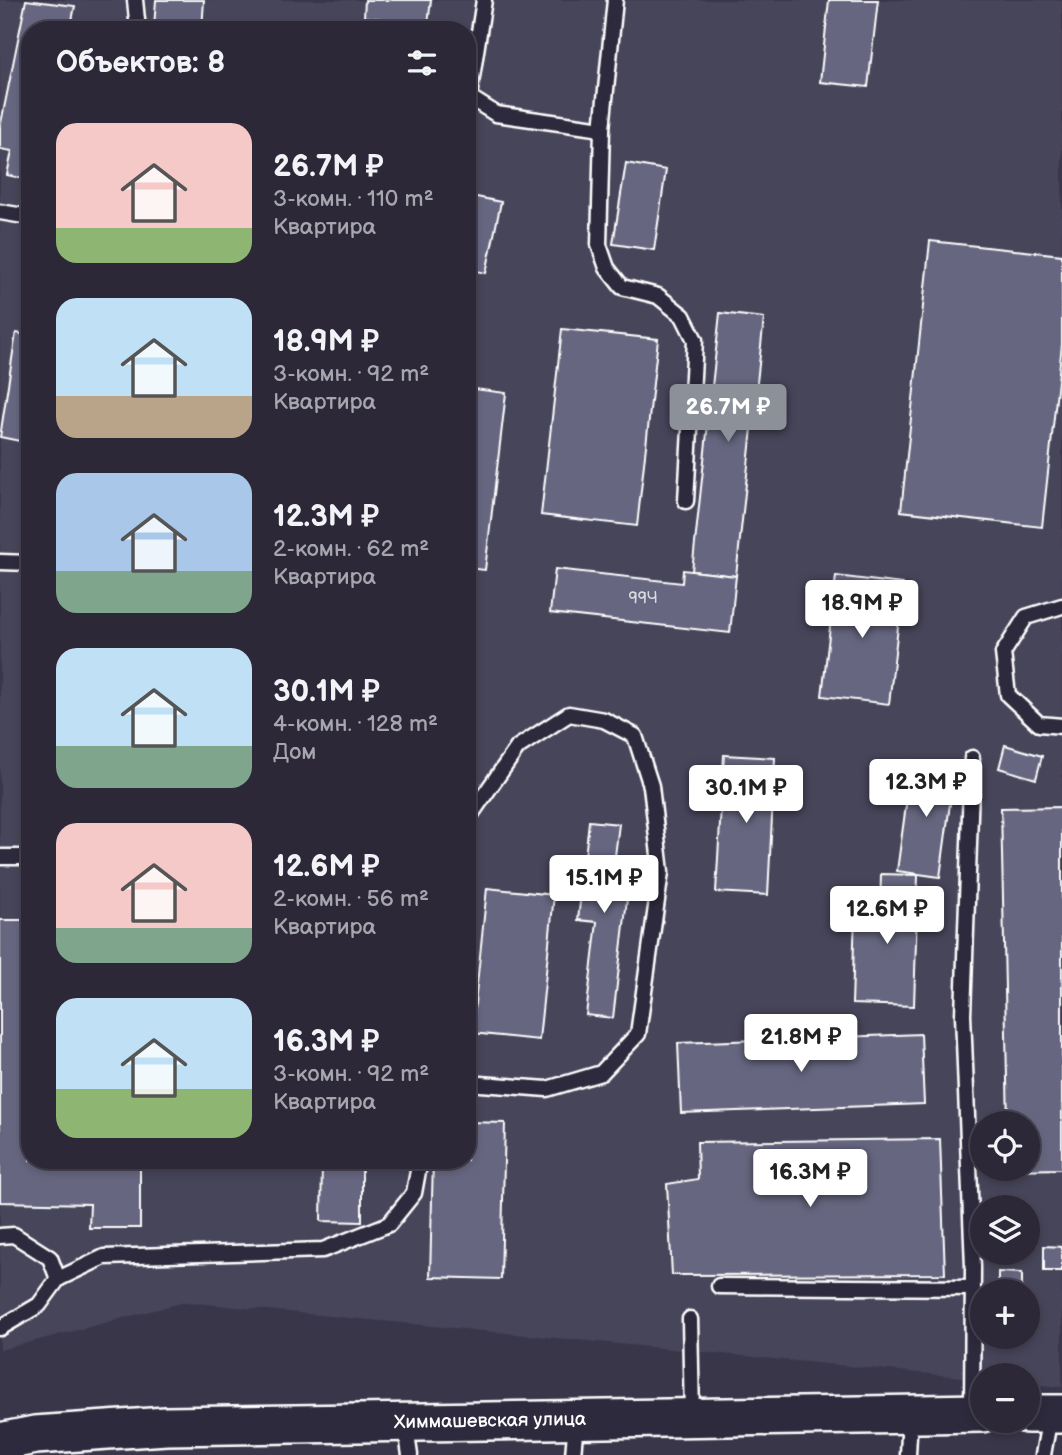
<!DOCTYPE html>
<html lang="ru">
<head>
<meta charset="utf-8">
<style>
  :root { --surface:#2c2838; --page:#383443; --text:#f1f3f6; --muted:#a6a6ae; --line:#484453; --accent:#8c9099 }
  body { margin:0; font-family:"Balsamiq Sans",sans-serif; background:var(--page); color:var(--text); height:100vh; display:flex; flex-direction:column; font-size:26px; white-space:nowrap }
  * { box-sizing:border-box; margin:0 }
  p { font-size:23px; color:var(--muted) }
  .icon { flex:none; width:38px; height:38px; fill:none; stroke:currentColor; stroke-width:2; stroke-linecap:round; stroke-linejoin:round }
  .map { position:relative; flex:1; overflow:hidden }
  .panel { position:absolute; left:21px; top:21px; width:455px; height:1148px; display:flex; flex-direction:column; background:var(--surface); border-radius:28px; box-shadow:0 4px 10px #0003,0 0 0 2px var(--line) }
  .panel>* { flex:none }
  .tools { position:absolute; left:970px; top:1111px; display:grid; gap:14px }
  .tools a { display:grid; place-items:center; width:70px; height:70px; border-radius:50%; background:var(--surface); box-shadow:0 4px 10px #0003,0 0 0 2px var(--line); font-size:35px }
  .price { position:absolute; translate:-50% -60px; padding:0 16px; border-radius:7px; background:#fff; color:#222; font-size:23px; line-height:46px; filter:drop-shadow(0 2px 4px #0008) }
  .price::after { content:''; position:absolute; left:50%; top:42px; width:21px; height:16px; margin-left:-10px; background:inherit; clip-path:polygon(0 0,100% 0,50% 100%) }
  .price.active { background:var(--accent); color:#fff }
  ul { padding:0; list-style:none }
  li { display:flex; align-items:center; gap:21px; height:175px; padding:0 35px }
  li span { display:grid; place-items:center; flex:none; width:196px; height:140px; border-radius:21px; color:#555 }
  li>.icon { margin-inline-start:auto }
  span .icon { width:84px; height:84px; fill:#fffc; stroke-width:1 }
  li b { font-size:30px }
  h2 { display:flex; justify-content:space-between; align-items:center; height:84px; padding:0 35px; font-size:30px }
  .map>svg:first-child { display:block }
  .built { fill:#47445a; fill-rule:evenodd }
  .building { fill:#666680; stroke:#fff; stroke-width:2 }
  .lines { fill:none; stroke-linecap:round; stroke-linejoin:round }
  .lane-casing { stroke:#fff; stroke-width:19 }
  .secondary-casing { stroke:#fff; stroke-width:42 }
  .lane { stroke:#2f2a3d; stroke-width:14 }
  .secondary { stroke:#2f2a3d; stroke-width:37 }
  .labels { text-anchor:middle; dominant-baseline:central; stroke-width:7; stroke-linejoin:round; paint-order:stroke }
  .number-label { font-size:16px; fill:#d9d9df }
  .street-label { font-size:19px; fill:#fff; stroke:#2f2a3d }
</style>
</head>
<body>
<div class="map">
<svg width="1062" height="1455" viewBox="0 0 1062 1455">
  <rect width="100%" height="100%" fill="#3a364a"/>
  <filter id="ink" filterUnits="userSpaceOnUse"><feTurbulence type="fractalNoise" baseFrequency=".0143" numOctaves="2"/><feDisplacementMap in="SourceGraphic" scale="14" xChannelSelector="R" yChannelSelector="G"/><feConvolveMatrix kernelMatrix="1 2 1 2 8 2 1 2 1" color-interpolation-filters="sRGB"/></filter>
  <g filter="url(#ink)">
    <path class="built" d="M 0,0 L 1062,0 L 1062,1387 L 1027,1384 L 1027,1376 L 982,1376 L 982,1379 L 185,1302 L 0,1350 ZM 30,30 L 467,30 L 467,1160 L 30,1160 ZM 982,1124 L 1027,1124 L 1027,1169 L 982,1169 ZM 982,1208 L 1027,1208 L 1027,1253 L 982,1253 ZM 982,1292 L 1027,1292 L 1027,1337 L 982,1337 Z"/>
    <g class="building">
      <polygon points="26,0 75,6 70,30 30,30 30,180 7,175 12,151 0,149 0,128"/>
      <polygon points="156,0 204,0 202,30 154,28"/>
      <polygon points="365,0 431,0 428,24 364,17"/>
      <polygon points="829,0 878,0 868,87 820,82"/>
      <polygon points="626,163 666,170 654,250 613,244"/>
      <polygon points="467,195 501,202 486,273 467,269"/>
      <polygon points="930,241 1062,255 1062,344 1042,527 901,511"/>
      <polygon points="720,313 764,318 736,576 692,571"/>
      <polygon points="562,329 658,339 637,526 541,515"/>
      <polygon points="16,333 30,335 30,443 0,437"/>
      <polygon points="467,388 506,393 485,570 467,568"/>
      <polygon points="555,569 682,583 683,570 736,576 730,633 550,613"/>
      <polygon points="836,576 903,584 889,704 822,696"/>
      <polygon points="1005,745 1042,756 1036,779 999,768"/>
      <polygon points="724,755 775,758 768,895 716,892"/>
      <polygon points="912,761 955,767 940,877 897,871"/>
      <polygon points="1062,807 1062,1169 1009,1170 1027,1169 1027,1124 1008,1124 1001,808"/>
      <polygon points="589,821 619,824 613,872 630,874 613,1018 586,1015 597,922 578,920"/>
      <polygon points="881,874 918,875 914,1006 852,1004 855,913 880,914"/>
      <polygon points="487,888 554,895 539,1040 472,1033"/>
      <polygon points="27,900 30,900 30,1160 362,1160 362,1222 321,1221 322,1164 140,1161 140,1228 89,1228 90,1204 0,1202 0,920 27,920"/>
      <polygon points="921,1034 924,1104 681,1113 678,1043"/>
      <polygon points="467,1122 505,1123 501,1279 430,1277 433,1160 467,1160"/>
      <polygon points="940,1139 945,1274 672,1275 667,1184 698,1179 697,1142"/>
      <polygon points="1044,1246 1062,1247 1062,1271 1044,1271"/>
      <polygon points="998,1272 1022,1273 1022,1289 998,1288"/>
    </g>
    <g class="lines">
      <g class="lane-casing">
        <g id="lane">
          <polyline points="135,0 138,30"/>
          <polyline points="484,0 469,97 496,114 602,129"/>
          <polyline points="615,0 602,129 599,245 607,268 622,287 658,296 683,316 695,340 686,501"/>
          <polyline points="0,212 30,217"/>
          <polyline points="0,562 30,563"/>
          <polyline points="1062,606 1026,617 1003,653 1008,695 1039,724 1062,726"/>
          <polyline points="467,820 518,747 569,714 604,720 635,736 651,786 661,872 638,1034 601,1073 547,1089 467,1083"/>
          <polyline points="0,857 30,857"/>
          <polyline points="0,1236 14,1235 50,1258 58,1279 39,1305 0,1328"/>
          <polyline points="58,1279 104,1257 323,1250 389,1224 414,1193 420,1160"/>
          <polyline points="719,1286 973,1288"/>
          <polyline points="690,1319 692,1416"/>
          <polyline points="972,1412 973,1267 963,1015 972,758"/>
          <polyline points="405,1422 410,1455"/>
          <polyline points="573,1455 576,1421"/>
          <polyline points="908,1455 910,1414"/>
          <polyline points="1043,1455 1050,1416"/>
        </g>
      </g>
      <g class="secondary-casing">
        <g id="secondary">
          <polyline points="1027,1414 1062,1414"/>
          <polyline points="0,1442 35,1435 166,1426 982,1413"/>
        </g>
      </g>
      <use href="#lane" class="lane"/>
      <use href="#secondary" class="secondary"/>
    </g>
  </g>
  <g class="labels">
    <g class="number-label">
      <text x="643" y="598">99Ч</text>
    </g>
    <g class="street-label">
      <text transform="translate(490 1421) rotate(-1)">Химмашевская улица</text>
    </g>
  </g>
</svg>
<div class="tools">
<a><svg class="icon" aria-label="locate" viewBox="0 0 24 24"><circle cx="12" cy="12" r="6"/><path d="M12 2v4M12 18v4M2 12h4M18 12h4"/></svg></a>
<a><svg class="icon" aria-label="layers" viewBox="0 0 24 24"><path d="M12 4l9 5-9 5-9-5zM3 14l9 5 9-5"/></svg></a>
<a>+</a>
<a>−</a>
</div>
<b class="price active" style="left:728px;top:444px">26.7M ₽</b>
<b class="price" style="left:862px;top:640px">18.9M ₽</b>
<b class="price" style="left:926px;top:819px">12.3M ₽</b>
<b class="price" style="left:746px;top:825px">30.1M ₽</b>
<b class="price" style="left:604px;top:915px">15.1M ₽</b>
<b class="price" style="left:887px;top:946px">12.6M ₽</b>
<b class="price" style="left:801px;top:1074px">21.8M ₽</b>
<b class="price" style="left:810px;top:1209px">16.3M ₽</b>
<section class="panel">
<h2>Объектов: 8<svg class="icon" aria-label="filters" viewBox="0 0 24 24"><path d="M4 7h16M4 17h16"/><circle cx="9" cy="7" r="2"/><circle cx="15" cy="17" r="2"/></svg></h2>
<ul>
<li><span style="background:linear-gradient(#f6c9c9 75%,#8fb573 0)"><svg class="icon" aria-label="home" viewBox="0 0 24 24"><path d="M3 11l9-7 9 7M6 9v11h12V9"/></svg></span><div><b>26.7M ₽</b><p>3-комн. · 110 m²</p><p>Квартира</p></div></li>
<li><span style="background:linear-gradient(#bfe0f5 70%,#b9a48a 0)"><svg class="icon" aria-label="home" viewBox="0 0 24 24"><path d="M3 11l9-7 9 7M6 9v11h12V9"/></svg></span><div><b>18.9M ₽</b><p>3-комн. · 92 m²</p><p>Квартира</p></div></li>
<li><span style="background:linear-gradient(#a9c7e8 70%,#7fa58c 0)"><svg class="icon" aria-label="home" viewBox="0 0 24 24"><path d="M3 11l9-7 9 7M6 9v11h12V9"/></svg></span><div><b>12.3M ₽</b><p>2-комн. · 62 m²</p><p>Квартира</p></div></li>
<li><span style="background:linear-gradient(#bfe0f5 70%,#7fa58c 0)"><svg class="icon" aria-label="home" viewBox="0 0 24 24"><path d="M3 11l9-7 9 7M6 9v11h12V9"/></svg></span><div><b>30.1M ₽</b><p>4-комн. · 128 m²</p><p>Дом</p></div></li>
<li><span style="background:linear-gradient(#f6c9c9 75%,#7fa58c 0)"><svg class="icon" aria-label="home" viewBox="0 0 24 24"><path d="M3 11l9-7 9 7M6 9v11h12V9"/></svg></span><div><b>12.6M ₽</b><p>2-комн. · 56 m²</p><p>Квартира</p></div></li>
<li><span style="background:linear-gradient(#bfe0f5 65%,#8fb573 0)"><svg class="icon" aria-label="home" viewBox="0 0 24 24"><path d="M3 11l9-7 9 7M6 9v11h12V9"/></svg></span><div><b>16.3M ₽</b><p>3-комн. · 92 m²</p><p>Квартира</p></div></li>
</ul>
</section>
</div>
</body>
</html>
